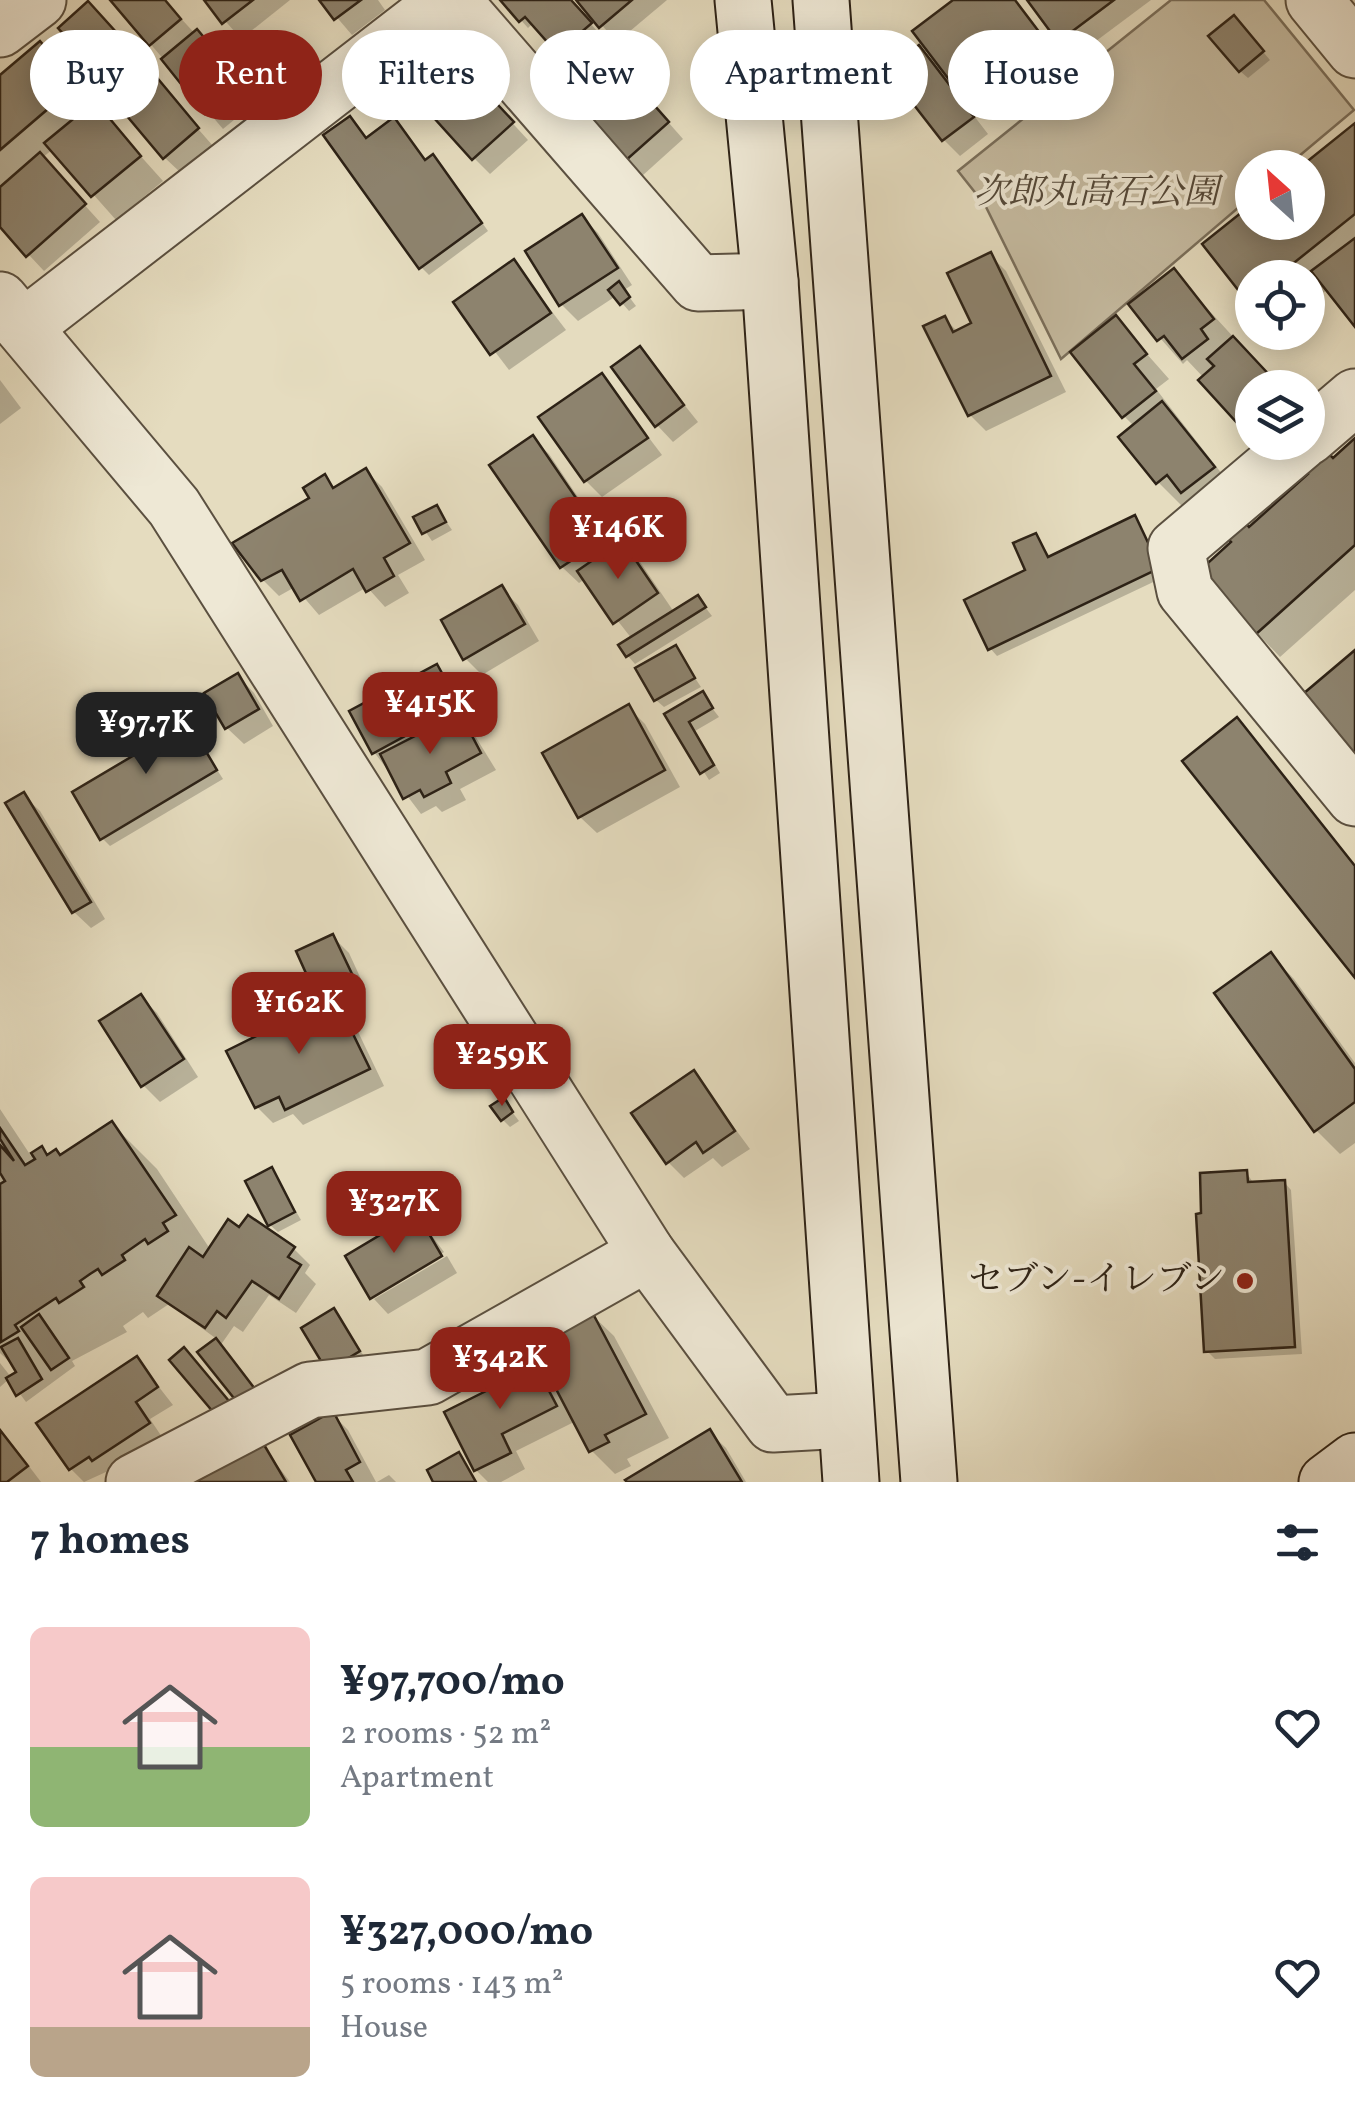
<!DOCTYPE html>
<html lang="en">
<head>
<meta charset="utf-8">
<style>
  :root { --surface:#fff; --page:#f6f6f7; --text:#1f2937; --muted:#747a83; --accent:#8f2418 }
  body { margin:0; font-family:Vollkorn,"Noto Serif JP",serif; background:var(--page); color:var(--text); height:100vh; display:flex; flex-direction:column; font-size:38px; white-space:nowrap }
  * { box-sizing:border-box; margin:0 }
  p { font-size:32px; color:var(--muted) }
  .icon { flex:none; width:55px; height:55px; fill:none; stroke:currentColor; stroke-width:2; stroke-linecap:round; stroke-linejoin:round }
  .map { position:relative; height:1482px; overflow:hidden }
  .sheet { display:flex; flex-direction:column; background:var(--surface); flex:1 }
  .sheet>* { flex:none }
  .guide { position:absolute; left:30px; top:30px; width:1295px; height:90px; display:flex; gap:20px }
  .needle { width:65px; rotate:333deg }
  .fabs { position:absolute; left:1235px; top:150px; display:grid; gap:20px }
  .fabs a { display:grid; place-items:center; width:90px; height:90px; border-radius:50%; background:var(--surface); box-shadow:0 5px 25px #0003; font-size:50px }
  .price { position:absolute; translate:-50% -85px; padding:0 22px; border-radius:20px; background:var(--accent); color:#fff; font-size:32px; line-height:65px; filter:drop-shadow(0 2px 5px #0008) }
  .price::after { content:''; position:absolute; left:50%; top:60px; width:30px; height:22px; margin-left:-15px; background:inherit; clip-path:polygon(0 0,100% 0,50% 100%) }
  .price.selected { background:#222; color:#fff }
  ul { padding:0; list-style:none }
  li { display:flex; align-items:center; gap:30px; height:250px; padding:0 30px }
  li span { display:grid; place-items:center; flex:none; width:280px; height:200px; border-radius:15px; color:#555 }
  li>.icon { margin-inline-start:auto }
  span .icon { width:120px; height:120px; fill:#fffc; stroke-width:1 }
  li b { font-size:42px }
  h2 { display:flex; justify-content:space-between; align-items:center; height:120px; padding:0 30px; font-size:42px }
  .chip { padding:0 35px; border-radius:45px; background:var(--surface); box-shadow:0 5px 25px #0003; font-size:35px; line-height:90px }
  .chip.selected { background:var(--accent); color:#fff }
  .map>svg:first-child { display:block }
  .green { fill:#c6bca2; stroke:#7a6f5c; stroke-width:2.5 }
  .shadow { fill:#0003; fill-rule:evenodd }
  .building { fill:#8d836e; stroke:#2d2216; stroke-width:2.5 }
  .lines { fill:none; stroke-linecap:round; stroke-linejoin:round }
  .street-casing { stroke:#5b5040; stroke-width:59 }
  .secondary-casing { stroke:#2d2216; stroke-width:59 }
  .street { stroke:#eee8d5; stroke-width:55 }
  .secondary { stroke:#eee8d5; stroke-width:55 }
  .poi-dot { fill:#8f2418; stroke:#eee8d5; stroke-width:4 }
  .labels { text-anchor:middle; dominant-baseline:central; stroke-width:8; stroke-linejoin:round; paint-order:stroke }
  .park-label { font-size:35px; font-style:italic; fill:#534839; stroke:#eee8d5 }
  .poi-label { font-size:35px; fill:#2d2216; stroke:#eee8d5; text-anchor:end }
</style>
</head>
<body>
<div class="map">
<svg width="1355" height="1482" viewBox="0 0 1355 1482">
  <rect width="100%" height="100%" fill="#e5dcbf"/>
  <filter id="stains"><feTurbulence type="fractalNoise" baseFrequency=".002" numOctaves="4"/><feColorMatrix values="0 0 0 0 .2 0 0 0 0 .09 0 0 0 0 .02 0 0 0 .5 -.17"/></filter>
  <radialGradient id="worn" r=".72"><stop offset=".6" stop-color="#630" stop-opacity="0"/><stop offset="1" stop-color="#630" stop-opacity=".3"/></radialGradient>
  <polygon class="green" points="1171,0 1264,0 1354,110 1286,167 1252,168 1252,196 1061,359 985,205 958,171"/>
  <g class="shadow">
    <polygon points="113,0 164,0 257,101 223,129"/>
    <polygon points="207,0 290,0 241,39"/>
    <polygon points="322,0 378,0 385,10 352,35"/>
    <polygon points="503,0 569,0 598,32 566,59 533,23 528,28"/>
    <polygon points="579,0 667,0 617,42"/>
    <polygon points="957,0 1014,0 1049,46 972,104 958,95 988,134 960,156 944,140 919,49 945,71"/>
    <polygon points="1030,0 1151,0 1076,56"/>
    <polygon points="104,21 213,146 181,173 164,157 135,101 107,79"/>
    <polygon points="1241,26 1270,60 1248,78 1240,71"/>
    <polygon points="40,44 163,181 116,220 53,149 42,158 100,222 44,271 0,224 0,78"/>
    <polygon points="436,57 460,66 528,140 490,174 474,158 442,94"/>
    <polygon points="617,64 683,139 642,176 626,160"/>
    <polygon points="1355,126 1355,323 1328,289 1308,305 1308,278 1252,278 1252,303 1206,245 1252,207 1252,222 1308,222 1308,168"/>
    <polygon points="367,140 441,165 488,231 429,275 421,267"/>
    <polygon points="582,217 598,233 632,285 624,290 636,306 629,311 616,296 578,321 561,304"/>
    <polygon points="990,255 1006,271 1066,392 986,431 970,415 945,319 958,332 975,324"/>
    <polygon points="514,262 566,330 509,370 457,302"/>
    <polygon points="1173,271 1280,388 1252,388 1252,435 1202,380 1204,378 1187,360 1183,364 1131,305"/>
    <polygon points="1116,319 1169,379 1156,389 1236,492 1206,515 1190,499 1182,506 1158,482 1135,427 1124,416"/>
    <polygon points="640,349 698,422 673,442 657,425"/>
    <polygon points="602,376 662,455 602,497 586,481"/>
    <polygon points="0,380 21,408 0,424"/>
    <polygon points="532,438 549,454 613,549 622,543 638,559 674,612 698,598 712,616 635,664 628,656 632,639 585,579 579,583 562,567 493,466"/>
    <polygon points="1355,441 1355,590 1280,657 1257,633 1249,530"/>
    <polygon points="366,471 382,487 425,560 398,575 409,593 385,607 367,587 319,615 295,587 279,596 263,580 325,478 336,489"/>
    <polygon points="437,508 452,530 432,541 416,518"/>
    <polygon points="1134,518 1166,576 997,656 990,648 1028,572 1036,536 1051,558"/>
    <polygon points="501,588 518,605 539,641 482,675 465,658"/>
    <polygon points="675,648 701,687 664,707 656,700"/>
    <path d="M 436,667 L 452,683 L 474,723 L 469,726 L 496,770 L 460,789 L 466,800 L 442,812 L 436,806 L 421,814 L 374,752 ZM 444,682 L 450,682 L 468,716 L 464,718 Z"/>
    <polygon points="238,676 254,693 273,726 244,744 227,728"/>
    <polygon points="702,695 719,717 695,731 720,773 709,780 668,715"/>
    <polygon points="628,707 645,724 680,787 597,833 580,817"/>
    <polygon points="181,714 223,779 110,846 102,838 145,752"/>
    <polygon points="1237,721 1355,865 1355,974"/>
    <polygon points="23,795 40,811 105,919 91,928 74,912 9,804"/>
    <polygon points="333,937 349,953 366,990 338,1003 351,1017 384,1086 303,1125 293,1114 273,1123 257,1107 329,1003 316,990"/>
    <polygon points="1271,955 1294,979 1355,1063 1355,1143 1340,1154 1316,1130"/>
    <polygon points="141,997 157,1013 198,1077 160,1102 143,1085"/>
    <polygon points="694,1073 750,1149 722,1167 713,1158 684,1178 668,1162"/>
    <polygon points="503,1100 519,1121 510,1127 502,1119"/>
    <polygon points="0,1109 31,1156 42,1149 49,1157 61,1158 112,1124 157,1169 210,1249 240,1230 293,1248 310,1265 305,1273 316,1284 296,1313 269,1295 243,1332 234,1326 220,1346 201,1352 218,1340 169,1304 148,1318 143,1312 123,1326 127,1332 72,1361 75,1366 26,1402 9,1379 0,1387 0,1363 11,1377 20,1372 0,1353"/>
    <polygon points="272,1170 301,1220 278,1232 270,1225"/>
    <polygon points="1246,1172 1254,1184 1284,1182 1291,1190 1302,1354 1215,1359 1207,1351"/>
    <polygon points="417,1216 444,1252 372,1298 348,1257"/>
    <polygon points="447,1256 457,1273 388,1314 374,1299"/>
    <polygon points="333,1311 366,1359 337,1377"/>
    <polygon points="590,1313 614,1336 669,1438 627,1459 631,1466 615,1474 591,1450 576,1421 516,1451 525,1469 501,1482 488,1482 476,1470 507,1383 529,1358 554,1382"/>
    <polygon points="137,1359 173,1405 150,1419 164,1440 110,1476 106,1472 84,1482 71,1469"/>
    <polygon points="332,1414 348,1430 376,1482 319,1482"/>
    <polygon points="0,1428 41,1482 0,1482"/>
    <polygon points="709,1432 726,1448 746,1482 630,1482"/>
    <polygon points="263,1446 290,1482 200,1482"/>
    <polygon points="389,1475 396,1482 377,1482"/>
  </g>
  <g class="building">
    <polygon points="110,0 165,0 181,19 149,46"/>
    <polygon points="204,0 253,0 222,24"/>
    <polygon points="319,0 361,0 334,20"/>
    <polygon points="500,0 571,0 592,23 557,53 525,17 519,22"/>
    <polygon points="576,0 632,0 599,28"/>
    <polygon points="953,0 1015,0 1043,37 963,98 912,31"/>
    <polygon points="1027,0 1114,0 1058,42"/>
    <polygon points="88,1 135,53 105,81 58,28"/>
    <polygon points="1234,15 1264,51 1239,72 1208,36"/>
    <polygon points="197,29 242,83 205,114 161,59"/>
    <polygon points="40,41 77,84 0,150 0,75"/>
    <polygon points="601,45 669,122 624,162 556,85"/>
    <polygon points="919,45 974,117 942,141 893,78 903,70 896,62"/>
    <polygon points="428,46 436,54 444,47 514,122 472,160 425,108 439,94 410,63"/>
    <polygon points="149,68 199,128 163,159 121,109 131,101 122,90"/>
    <polygon points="95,101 141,156 91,197 44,143"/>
    <polygon points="350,116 366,138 394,117 425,160 433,154 482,223 419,269 323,135"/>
    <polygon points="1355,123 1355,214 1275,278 1252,278 1252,295 1246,300 1202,244 1252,204 1252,222 1308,222 1308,168 1299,168"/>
    <polygon points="40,152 86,204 26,257 0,227 0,187"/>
    <polygon points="582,214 618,268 559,306 525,251"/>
    <polygon points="1355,238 1355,327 1311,271"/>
    <polygon points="991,252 1051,376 968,416 923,326 945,316 953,332 971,323 947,273"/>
    <polygon points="514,259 551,313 490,355 453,302"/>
    <polygon points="1174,268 1214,319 1201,329 1208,339 1182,359 1164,336 1157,341 1128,304"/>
    <polygon points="619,281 630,297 620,305 608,290"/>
    <polygon points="1116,315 1147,354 1134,364 1156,391 1122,418 1070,352"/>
    <polygon points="1233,336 1275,381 1268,388 1252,388 1252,431 1248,435 1198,380 1214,366 1207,359"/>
    <polygon points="640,346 684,405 655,427 611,367"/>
    <polygon points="602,373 648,438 584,482 538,417"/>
    <polygon points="1162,401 1215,467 1181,493 1167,475 1156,484 1118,437"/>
    <polygon points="533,435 604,539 560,568 489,465"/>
    <polygon points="1355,438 1355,545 1255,635 1198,572 1231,542 1222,532 1240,516 1249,527 1308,474 1302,467 1323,448 1333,458"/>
    <polygon points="366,468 410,543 384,558 394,576 366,592 353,569 300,601 282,570 261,581 232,543 309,498 303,488 325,474 333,488"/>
    <polygon points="437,505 446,522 422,534 413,517"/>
    <polygon points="1135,515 1160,568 988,650 964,600 1025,570 1013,543 1036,533 1048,557"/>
    <polygon points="622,540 658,593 613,624 577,571"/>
    <polygon points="502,585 525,624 463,660 441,620"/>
    <polygon points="698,595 706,607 626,657 618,645"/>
    <polygon points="676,645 695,678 654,701 635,668"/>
    <polygon points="1355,650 1355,757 1303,694"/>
    <polygon points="437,664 460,706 372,754 349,711"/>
    <polygon points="238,673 259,709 225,729 204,693"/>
    <polygon points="703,691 713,708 689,722 714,765 700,774 664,714"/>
    <polygon points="629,704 665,770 578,818 542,753"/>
    <polygon points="182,711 217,770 100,840 72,792 141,751 135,739"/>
    <polygon points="460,713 481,753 446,772 451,783 424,797 420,790 403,799 380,754"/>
    <polygon points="1237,717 1355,866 1355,978 1182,761"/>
    <polygon points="24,792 91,902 72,913 5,803"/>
    <polygon points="333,934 352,974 314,991 296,951"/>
    <polygon points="1271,952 1355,1069 1355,1102 1314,1132 1214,993"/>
    <polygon points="141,994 184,1059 141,1087 99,1021"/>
    <polygon points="335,997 370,1069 285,1110 279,1097 255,1108 226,1051"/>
    <polygon points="694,1070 735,1131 703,1153 696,1142 666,1164 631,1113"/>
    <polygon points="504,1097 513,1112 501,1121 490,1106"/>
    <polygon points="112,1121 176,1215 163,1223 168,1231 148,1244 145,1239 122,1255 125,1260 102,1275 98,1269 90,1274 80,1281 84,1287 59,1303 56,1298 15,1325 19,1331 1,1342 0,1184 5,1181 0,1173 0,1145 14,1161 0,1139 0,1128 25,1165 35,1159 31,1153 42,1146 47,1155 56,1149 60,1155"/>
    <polygon points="272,1167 295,1212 268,1226 245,1181"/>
    <polygon points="1247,1170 1248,1182 1285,1180 1295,1347 1204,1352 1196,1214 1201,1213 1200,1173"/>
    <polygon points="417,1213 442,1256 370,1299 345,1256"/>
    <polygon points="248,1215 295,1247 288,1257 301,1265 279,1299 252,1281 226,1318 217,1311 205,1328 157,1296 189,1247 203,1257 228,1219 239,1227"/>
    <polygon points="334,1308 360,1351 327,1371 301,1328"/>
    <polygon points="591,1310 646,1414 605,1435 609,1442 589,1452 531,1341"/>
    <polygon points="39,1314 69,1358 51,1370 21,1327"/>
    <polygon points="18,1338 42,1379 16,1396 6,1378 16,1372 1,1347"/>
    <polygon points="216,1338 255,1389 237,1402 197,1352"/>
    <polygon points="184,1347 229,1401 214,1413 169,1360"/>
    <polygon points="530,1355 557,1406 502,1434 511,1453 474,1471 444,1412 504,1382 498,1371"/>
    <polygon points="137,1356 158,1387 136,1402 150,1423 92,1461 89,1457 69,1470 36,1423"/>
    <polygon points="333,1411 360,1462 346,1470 353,1482 316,1482 290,1435"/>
    <polygon points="710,1429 742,1482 627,1482 625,1480"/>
    <polygon points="0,1430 28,1466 7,1482 0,1482"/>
    <polygon points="263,1443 286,1482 195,1482"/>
    <polygon points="459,1452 476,1482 433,1482 427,1470"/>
  </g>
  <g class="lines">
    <g class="street-casing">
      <g id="street">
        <polyline points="452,0 698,283 770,281"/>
        <polyline points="1314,0 1355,50"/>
        <polyline points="0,29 38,0"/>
        <polyline points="0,300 174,507 647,1253 773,1424 845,1420"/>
        <polyline points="24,327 447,0"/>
        <polyline points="1308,437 1355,397"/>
        <polyline points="1301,442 1176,548 1185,591 1355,798"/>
        <polyline points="134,1482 310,1390 428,1377 647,1253"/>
      </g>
    </g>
    <g class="secondary-casing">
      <g id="secondary">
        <polyline points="743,0 770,281 851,1482"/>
        <polyline points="821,0 929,1482"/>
        <polyline points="1327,1482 1355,1461"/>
      </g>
    </g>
    <use href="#street" class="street"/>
    <use href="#secondary" class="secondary"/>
  </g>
  <circle class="poi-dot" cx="1245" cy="1281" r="10"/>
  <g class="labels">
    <g class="park-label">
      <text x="1096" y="194">次郎丸高石公園</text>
    </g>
    <g class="poi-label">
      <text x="1225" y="1281">セブン-イレブン</text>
    </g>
  </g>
  <rect width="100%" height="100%" filter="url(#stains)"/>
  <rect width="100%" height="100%" fill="url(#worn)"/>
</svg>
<div class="fabs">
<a><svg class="needle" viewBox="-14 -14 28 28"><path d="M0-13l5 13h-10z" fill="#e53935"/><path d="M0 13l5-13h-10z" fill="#747a83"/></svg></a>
<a><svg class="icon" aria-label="locate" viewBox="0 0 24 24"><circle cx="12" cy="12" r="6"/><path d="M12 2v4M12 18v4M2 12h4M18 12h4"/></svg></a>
<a><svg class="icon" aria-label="layers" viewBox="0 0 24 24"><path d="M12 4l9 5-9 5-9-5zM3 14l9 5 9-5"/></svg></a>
</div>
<b class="price" style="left:618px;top:582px">¥146K</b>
<b class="price" style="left:430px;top:757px">¥415K</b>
<b class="price selected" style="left:146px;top:777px">¥97.7K</b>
<b class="price" style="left:299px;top:1057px">¥162K</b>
<b class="price" style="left:502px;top:1109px">¥259K</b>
<b class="price" style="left:394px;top:1256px">¥327K</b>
<b class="price" style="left:500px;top:1412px">¥342K</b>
<div class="guide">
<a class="chip">Buy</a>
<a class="chip selected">Rent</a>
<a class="chip">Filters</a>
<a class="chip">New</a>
<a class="chip">Apartment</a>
<a class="chip">House</a>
</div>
</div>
<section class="sheet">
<h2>7 homes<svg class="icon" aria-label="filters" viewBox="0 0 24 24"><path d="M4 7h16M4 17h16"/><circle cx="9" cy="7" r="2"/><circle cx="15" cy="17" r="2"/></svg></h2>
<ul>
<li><span style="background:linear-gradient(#f6c9c9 60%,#8fb573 0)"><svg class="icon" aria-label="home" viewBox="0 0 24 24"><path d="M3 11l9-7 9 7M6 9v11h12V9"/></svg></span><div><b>¥97,700/mo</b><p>2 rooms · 52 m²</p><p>Apartment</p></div><svg class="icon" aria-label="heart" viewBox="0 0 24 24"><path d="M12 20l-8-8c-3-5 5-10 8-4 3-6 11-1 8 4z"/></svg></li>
<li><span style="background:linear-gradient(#f6c9c9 75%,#b9a48a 0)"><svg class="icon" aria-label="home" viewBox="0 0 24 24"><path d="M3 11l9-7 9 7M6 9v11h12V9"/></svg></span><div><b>¥327,000/mo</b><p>5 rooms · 143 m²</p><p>House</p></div><svg class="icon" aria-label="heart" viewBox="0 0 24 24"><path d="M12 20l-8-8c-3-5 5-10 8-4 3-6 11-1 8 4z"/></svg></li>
</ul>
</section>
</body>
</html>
